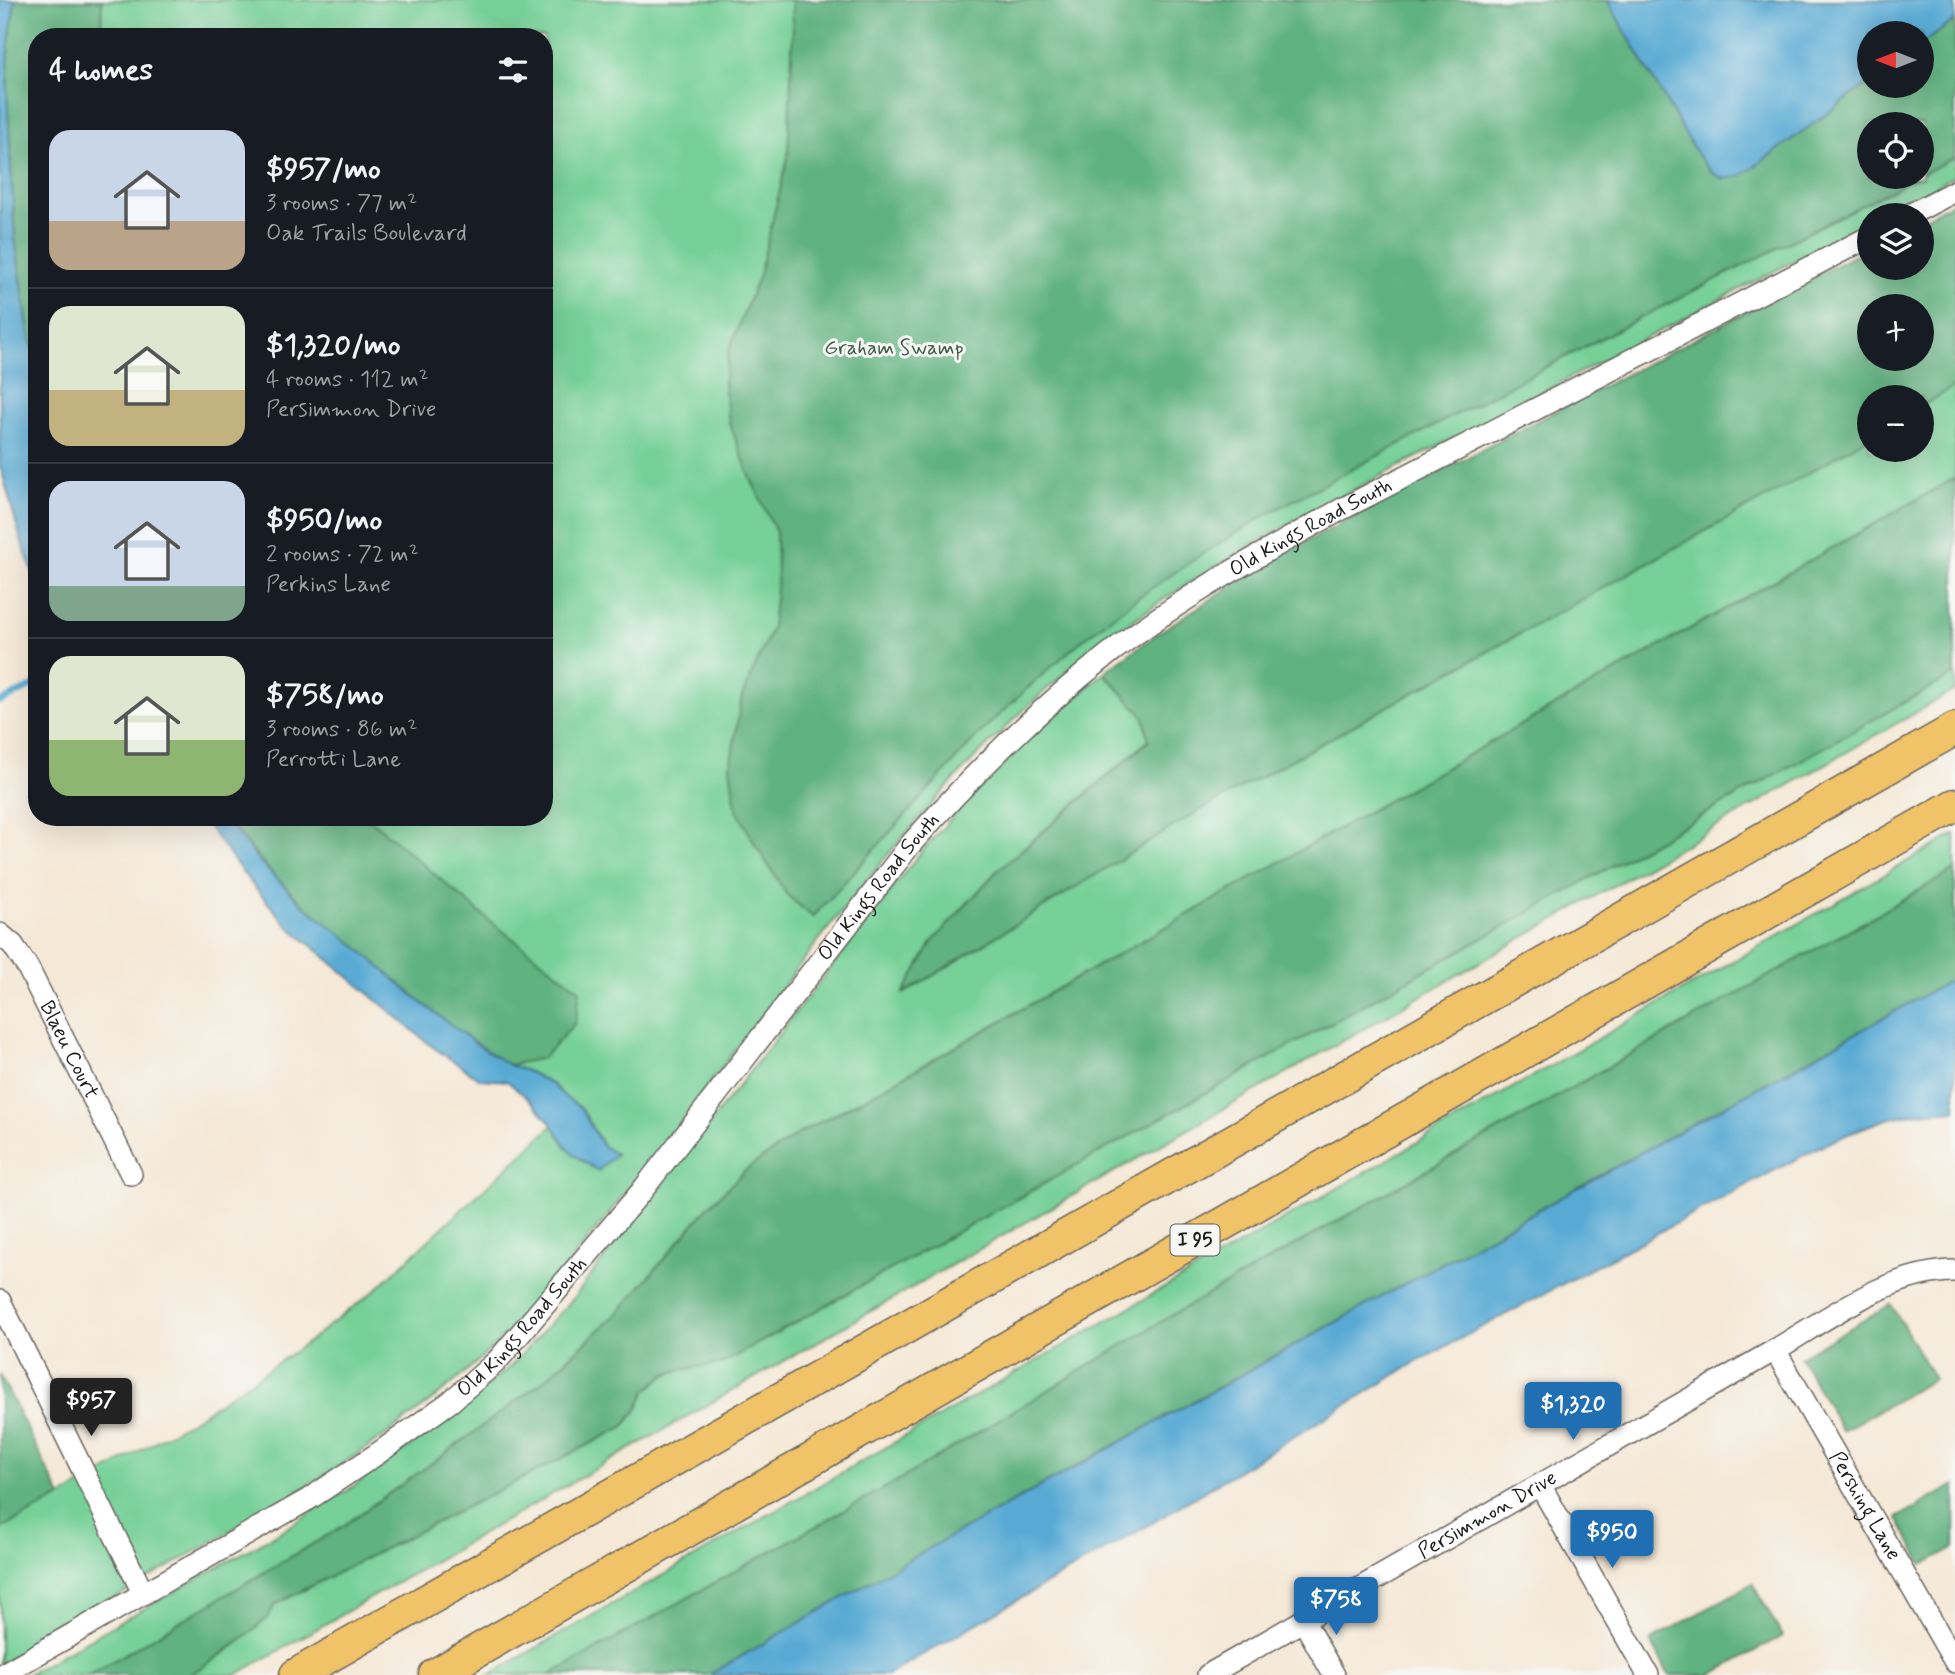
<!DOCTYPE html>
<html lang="en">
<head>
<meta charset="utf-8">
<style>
  :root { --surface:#171b24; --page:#242831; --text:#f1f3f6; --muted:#9ea1a6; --line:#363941; --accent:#1f6fb2 }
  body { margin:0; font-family:Mynerve,sans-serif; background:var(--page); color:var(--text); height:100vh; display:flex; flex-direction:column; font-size:26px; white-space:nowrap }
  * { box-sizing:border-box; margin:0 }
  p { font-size:23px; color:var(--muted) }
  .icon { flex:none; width:38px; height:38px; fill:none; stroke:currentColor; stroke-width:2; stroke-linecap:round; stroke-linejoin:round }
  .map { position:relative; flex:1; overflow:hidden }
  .panel { position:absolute; left:28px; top:28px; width:525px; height:798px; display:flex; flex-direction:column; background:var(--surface); border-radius:28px; box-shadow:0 7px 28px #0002 }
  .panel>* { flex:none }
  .needle { width:46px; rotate:270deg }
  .fabs { position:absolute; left:1857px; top:21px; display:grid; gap:14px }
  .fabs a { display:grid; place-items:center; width:77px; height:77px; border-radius:50%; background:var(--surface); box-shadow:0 7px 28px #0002; font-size:35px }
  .price { position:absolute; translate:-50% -60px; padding:0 16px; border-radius:7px; background:var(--accent); color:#fff; font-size:23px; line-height:46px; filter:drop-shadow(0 2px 4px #0008) }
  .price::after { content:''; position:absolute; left:50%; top:42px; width:21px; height:16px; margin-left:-10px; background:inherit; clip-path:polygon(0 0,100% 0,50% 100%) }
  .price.active { background:#222; color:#fff }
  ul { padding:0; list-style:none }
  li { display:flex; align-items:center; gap:21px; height:175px; padding:0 21px }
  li+li { border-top:2px solid var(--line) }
  li span { display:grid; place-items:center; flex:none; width:196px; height:140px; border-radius:21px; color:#555 }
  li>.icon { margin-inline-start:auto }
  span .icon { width:84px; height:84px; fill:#fffc; stroke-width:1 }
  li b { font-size:30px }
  h2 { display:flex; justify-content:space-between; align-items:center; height:84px; padding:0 21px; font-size:30px }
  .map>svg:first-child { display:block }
  .green { fill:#76d097; stroke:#49765a; stroke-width:2; fill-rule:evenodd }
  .forest { fill:#60b280; stroke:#3e674e; stroke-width:2; fill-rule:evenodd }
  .water { fill:#59aad4; stroke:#3a6378; stroke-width:2 }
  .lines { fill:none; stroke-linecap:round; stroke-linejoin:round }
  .stream { stroke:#59aad4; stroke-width:6 }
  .minor-casing { stroke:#68635d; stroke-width:24 }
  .highway-casing { stroke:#68635d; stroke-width:35 }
  .minor { stroke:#fff; stroke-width:21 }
  .highway { stroke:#f1c369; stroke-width:32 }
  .labels { text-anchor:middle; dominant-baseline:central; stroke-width:6; stroke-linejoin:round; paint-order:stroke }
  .shield { fill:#f6f6f2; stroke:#5d5d5c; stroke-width:2 }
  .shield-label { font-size:19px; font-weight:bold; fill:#1c1c1c }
  .park-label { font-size:21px; fill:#3c5b47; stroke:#f6f6f2 }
  .street-label { font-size:21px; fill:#1c1c1c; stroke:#f6f6f2 }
</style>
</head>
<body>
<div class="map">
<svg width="1955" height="1675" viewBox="0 0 1955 1675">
  <rect width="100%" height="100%" fill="#f6f6f2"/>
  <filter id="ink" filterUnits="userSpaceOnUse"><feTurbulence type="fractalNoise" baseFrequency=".0143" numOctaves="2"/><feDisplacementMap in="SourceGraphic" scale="14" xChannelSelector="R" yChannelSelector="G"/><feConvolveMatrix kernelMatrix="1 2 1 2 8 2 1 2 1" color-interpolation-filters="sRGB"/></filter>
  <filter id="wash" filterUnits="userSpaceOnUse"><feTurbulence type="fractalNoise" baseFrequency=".00686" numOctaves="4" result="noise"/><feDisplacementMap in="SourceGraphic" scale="28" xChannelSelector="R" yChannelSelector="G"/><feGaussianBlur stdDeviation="1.57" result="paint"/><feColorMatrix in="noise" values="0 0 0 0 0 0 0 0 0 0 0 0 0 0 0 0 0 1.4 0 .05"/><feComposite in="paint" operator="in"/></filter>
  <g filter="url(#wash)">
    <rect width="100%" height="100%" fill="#f5e8d6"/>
    <g class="green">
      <path d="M 15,0 L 1955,0 L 1955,176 L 1882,215 L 1869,215 L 1869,222 C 1730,294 1591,367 1452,439 C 1317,509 1178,576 1062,676 C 903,812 785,988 657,1152 C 606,1218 554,1286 495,1345 C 414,1424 317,1482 219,1538 C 146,1580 73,1622 0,1664 L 0,1529 L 61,1497 L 199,1416 L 304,1345 L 374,1291 L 553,1125 L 565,1145 L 604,1147 L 591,1126 L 581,1108 L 566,1098 L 553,1085 L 529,1072 L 509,1065 L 224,817 L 544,817 L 544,37 L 37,37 L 37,370 ZM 1869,33 L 1922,33 L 1922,86 L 1869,86 ZM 1869,124 L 1922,124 L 1922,177 L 1869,177 Z"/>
      <polygon points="1955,386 1955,478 871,1095 801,1132 617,1314 542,1382 438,1459 340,1528 89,1675 26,1675 280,1532 348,1490 436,1428 512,1365 575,1296 917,857 965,803 1022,745 1104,673 1144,717 1149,740 996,872 933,941 905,993 1197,812 1769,496 1869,437 1869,450 1922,450 1922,406"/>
      <path d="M 1955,674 L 1955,690 L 236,1675 L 188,1675 C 220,1657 255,1635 276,1604 L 623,1427 L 637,1410 L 646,1391 L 664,1375 L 679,1370 L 723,1363 Z"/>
      <polygon points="1955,834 1955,870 1174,1314 904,1477 550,1675 489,1675"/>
    </g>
    <g class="forest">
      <polygon points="15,0 102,0 101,37 37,37 37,370 29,334 15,239 7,93 9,43"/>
      <polygon points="792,0 1607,0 1697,154 1709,169 1723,179 1747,172 1869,83 1869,86 1922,86 1922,44 1955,20 1955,157 1922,174 1922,124 1869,124 1869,177 1917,177 1609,334 1271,512 1207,551 1140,596 1081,641 1033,683 983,730 813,917 787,895 755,844 736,808 730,767 742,696 772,628 777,579 776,532 750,477 729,422 724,384 729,350 759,275 788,157 793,25"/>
      <path d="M 1955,201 L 1955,386 L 1922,406 L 1922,397 L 1869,397 L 1869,437 L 1769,496 L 1197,812 L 903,994 L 933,941 L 996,872 L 1149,741 L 1144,717 L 1104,673 L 1107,670 L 1164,629 L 1282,554 L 1869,248 L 1869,268 L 1922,268 L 1922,219 ZM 1869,306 L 1922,306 L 1922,359 L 1869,359 Z"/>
      <polygon points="1955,478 1955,674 723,1363 679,1370 664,1375 646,1391 637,1410 623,1427 276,1604 266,1619 254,1630 209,1663 188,1675 89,1675 340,1528 438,1459 542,1382 617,1314 708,1207 747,1169 801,1132 871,1095"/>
      <path d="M 224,817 L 367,817 L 491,922 L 580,990 L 575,1023 L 543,1058 L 509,1065 C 461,1037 419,1000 377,965 C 354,944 325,926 303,904 C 274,877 249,847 224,817 Z"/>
      <polygon points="1955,870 1955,978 912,1558 709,1675 550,1675 904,1477 1174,1314"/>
      <polygon points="1891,1304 1934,1379 1842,1431 1800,1357"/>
      <polygon points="0,1375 61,1497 0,1529"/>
      <polygon points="1955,1485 1955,1547 1923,1565 1897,1518"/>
      <polygon points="1753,1583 1782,1636 1711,1675 1669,1675 1650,1641"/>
    </g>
    <g class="water">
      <polygon points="0,0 15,0 9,43 7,93 15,239 29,334 37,370 37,584 20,537 0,465"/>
      <path d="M 1607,0 L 1955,0 L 1955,20 L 1922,44 L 1922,33 L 1869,33 L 1869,83 L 1747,172 C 1721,187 1712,174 1697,154 Z"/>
      <polygon points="201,817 224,817 260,862 303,905 351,942 421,1002 475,1043 509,1065 529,1072 553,1085 566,1098 581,1108 599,1140 604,1147 616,1154 598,1171 574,1155 565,1145 553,1125 533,1103 507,1081 480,1079 434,1048 288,926 250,882"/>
      <path d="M 1955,978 L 1955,1110 C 1931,1112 1907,1113 1884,1120 C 1860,1128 1837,1139 1813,1150 L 1413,1364 L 1144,1528 L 887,1675 L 709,1675 L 912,1558 Z"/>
    </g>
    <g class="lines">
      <polyline class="stream" points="0,702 37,684"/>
    </g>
  </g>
  <g filter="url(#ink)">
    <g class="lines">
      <g class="minor-casing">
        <g id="minor">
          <polyline points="1909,215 1955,191"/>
          <path id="s1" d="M 0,934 L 13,945 L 28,968 L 131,1174"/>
          <polyline points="0,1301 143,1593"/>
          <path id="s2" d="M 1775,1350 L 1955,1662"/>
          <polyline points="1540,1485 1648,1675"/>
          <polyline points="1303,1620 1334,1675"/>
          <path id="s3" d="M 1,1675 L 309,1499 L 377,1454 L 450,1402 L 497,1361 L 641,1192 L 910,845 C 972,775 1037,710 1110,653 C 1182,597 1262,553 1342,509 L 1869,237"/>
          <path id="s4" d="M 1208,1675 L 1775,1350 C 1829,1318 1890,1271 1955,1271"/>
        </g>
      </g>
      <g class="highway-casing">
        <g id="highway">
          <polyline points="296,1675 1955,729"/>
          <polyline points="435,1675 1955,805"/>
        </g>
      </g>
      <use href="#minor" class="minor"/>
      <use href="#highway" class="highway"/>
    </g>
  </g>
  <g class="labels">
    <rect class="shield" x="1170.5" y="1224.5" width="49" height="31" rx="5"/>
    <g class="shield-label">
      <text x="1195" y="1240">I 95</text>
    </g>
    <g class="park-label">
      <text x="894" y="348">Graham Swamp</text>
    </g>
    <g class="street-label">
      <text stroke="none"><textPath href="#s3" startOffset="1764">Old Kings Road South</textPath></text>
      <text stroke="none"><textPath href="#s3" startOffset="1197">Old Kings Road South</textPath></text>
      <text stroke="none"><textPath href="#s1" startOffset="136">Blaeu Court</textPath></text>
      <text stroke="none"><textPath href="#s3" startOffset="630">Old Kings Road South</textPath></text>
      <text stroke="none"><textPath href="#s2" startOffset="180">Pershing Lane</textPath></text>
      <text stroke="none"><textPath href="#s4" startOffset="322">Persimmon Drive</textPath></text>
    </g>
  </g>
</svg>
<div class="fabs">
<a><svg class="needle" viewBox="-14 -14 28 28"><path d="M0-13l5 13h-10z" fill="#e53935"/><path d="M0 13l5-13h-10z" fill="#9ea1a6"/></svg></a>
<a><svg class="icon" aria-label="locate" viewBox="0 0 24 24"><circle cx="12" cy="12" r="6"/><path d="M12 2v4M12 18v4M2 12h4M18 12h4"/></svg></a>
<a><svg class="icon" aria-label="layers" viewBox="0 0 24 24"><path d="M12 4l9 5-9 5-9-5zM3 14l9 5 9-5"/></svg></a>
<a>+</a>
<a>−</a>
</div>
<b class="price active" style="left:91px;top:1438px">$957</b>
<b class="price" style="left:1573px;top:1442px">$1,320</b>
<b class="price" style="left:1612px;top:1570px">$950</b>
<b class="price" style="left:1336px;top:1637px">$758</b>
<section class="panel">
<h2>4 homes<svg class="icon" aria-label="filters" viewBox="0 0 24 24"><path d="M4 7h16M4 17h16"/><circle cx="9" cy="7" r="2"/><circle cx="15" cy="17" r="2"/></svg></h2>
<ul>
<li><span style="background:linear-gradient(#c9d6e8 65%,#b9a48a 0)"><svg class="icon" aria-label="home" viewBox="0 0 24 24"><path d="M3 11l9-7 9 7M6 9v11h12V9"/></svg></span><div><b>$957/mo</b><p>3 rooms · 77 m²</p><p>Oak Trails Boulevard</p></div></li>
<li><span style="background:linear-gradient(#dfe7d0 60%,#c2b280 0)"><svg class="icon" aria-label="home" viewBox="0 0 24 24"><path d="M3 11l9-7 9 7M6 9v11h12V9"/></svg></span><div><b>$1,320/mo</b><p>4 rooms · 112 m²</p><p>Persimmon Drive</p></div></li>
<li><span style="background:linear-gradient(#c9d6e8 75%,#7fa58c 0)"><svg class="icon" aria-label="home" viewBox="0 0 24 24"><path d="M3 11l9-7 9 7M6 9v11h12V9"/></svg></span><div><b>$950/mo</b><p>2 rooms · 72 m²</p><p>Perkins Lane</p></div></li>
<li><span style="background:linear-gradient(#dfe7d0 60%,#8fb573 0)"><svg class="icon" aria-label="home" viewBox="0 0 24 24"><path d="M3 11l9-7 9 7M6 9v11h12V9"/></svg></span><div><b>$758/mo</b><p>3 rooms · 86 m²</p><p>Perrotti Lane</p></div></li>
</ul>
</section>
</div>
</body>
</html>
